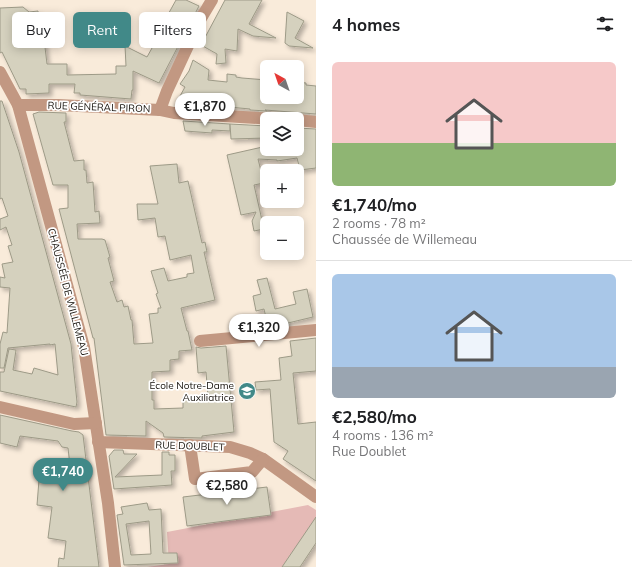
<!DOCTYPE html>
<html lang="en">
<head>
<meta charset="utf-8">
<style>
  :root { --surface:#fff; --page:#f2f2f2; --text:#202124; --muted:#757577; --line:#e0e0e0; --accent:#418988 }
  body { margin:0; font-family:Mulish,sans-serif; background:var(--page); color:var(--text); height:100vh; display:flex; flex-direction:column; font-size:15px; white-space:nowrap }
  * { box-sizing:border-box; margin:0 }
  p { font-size:13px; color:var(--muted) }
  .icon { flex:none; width:22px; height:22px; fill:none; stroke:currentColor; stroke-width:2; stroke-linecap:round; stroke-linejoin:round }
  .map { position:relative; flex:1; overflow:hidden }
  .sheet { display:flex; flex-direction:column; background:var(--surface); width:316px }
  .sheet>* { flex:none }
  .guide { position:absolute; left:12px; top:12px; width:244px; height:36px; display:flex; gap:8px }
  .needle { width:26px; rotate:320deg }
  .controls { position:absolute; left:260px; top:60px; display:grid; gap:8px }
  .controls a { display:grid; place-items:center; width:44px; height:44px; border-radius:6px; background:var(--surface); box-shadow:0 2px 10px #0003; font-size:20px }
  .price { position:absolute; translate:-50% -34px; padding:0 9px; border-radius:14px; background:#fff; color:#222; font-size:13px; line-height:26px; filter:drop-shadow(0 1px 2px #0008) }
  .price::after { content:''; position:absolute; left:50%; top:24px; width:12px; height:9px; margin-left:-6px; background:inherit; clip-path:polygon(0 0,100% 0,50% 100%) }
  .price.selected { background:var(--accent); color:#fff }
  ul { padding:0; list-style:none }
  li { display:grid; align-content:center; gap:8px; height:212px; padding:0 16px }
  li+li { border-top:1px solid var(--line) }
  li span { display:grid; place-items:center; height:124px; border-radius:6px; color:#555 }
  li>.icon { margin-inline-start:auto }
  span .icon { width:72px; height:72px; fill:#fffc; stroke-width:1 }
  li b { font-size:17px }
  h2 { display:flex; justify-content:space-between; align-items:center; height:48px; padding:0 16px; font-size:17px }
  .chip { padding:0 14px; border-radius:6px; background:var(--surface); box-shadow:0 2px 10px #0003; font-size:14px; line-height:36px }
  .chip.selected { background:var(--accent); color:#fff }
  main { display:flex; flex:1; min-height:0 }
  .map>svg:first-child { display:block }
  .green { fill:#e5bab6 }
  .building { fill:#d5d1be; stroke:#9d9a87; fill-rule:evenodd; filter:url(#shadow) }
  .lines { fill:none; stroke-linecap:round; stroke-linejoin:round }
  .minor { stroke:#c29882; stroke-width:12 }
  .labels { text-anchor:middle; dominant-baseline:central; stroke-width:3.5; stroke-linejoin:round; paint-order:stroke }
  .street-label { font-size:10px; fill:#15110b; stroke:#fff }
  .poi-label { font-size:10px; fill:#15110b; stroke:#fff; text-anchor:end }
</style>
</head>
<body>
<main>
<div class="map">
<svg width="316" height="567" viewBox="0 0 316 567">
  <defs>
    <filter id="shadow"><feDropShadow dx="3" dy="3" stdDeviation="2" flood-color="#0004"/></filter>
  </defs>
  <rect width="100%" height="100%" fill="#f9ebda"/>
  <polygon class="green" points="308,505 316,510 316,520 282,567 147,567 169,564 167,532"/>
  <g class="building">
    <polygon points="176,0 186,0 199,6 159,83 133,71 133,90 132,90 131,99 80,95 80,93 74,93 75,84 49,84 49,93 26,94 26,89 20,89 2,52 0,53 0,8 23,7 29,12 38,11 39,23 42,22 47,64 67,64 67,75 116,74 116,66 126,66 125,46 147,57 157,39 155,38"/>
    <polygon points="225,0 262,0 249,24 276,38 253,36 238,29 237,51 225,49 226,63 216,64 217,54 201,45"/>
    <polygon points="287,12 304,21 295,38 313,48 289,46 285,43"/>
    <polygon points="193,60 209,70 208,80 227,82 227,74 236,75 236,77 242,78 267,80 267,97 297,97 297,82 306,83 306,85 316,86 316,114 265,110 267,111 250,110 250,109 229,107 229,109 207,107 207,105 182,103 180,96 185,87 180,84 189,71"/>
    <polygon points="0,101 2,101 19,152 71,344 77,402 76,407 0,391 0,372 4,372 9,349 16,350 13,370 32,374 34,368 58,375 55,344 50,345 50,344 8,348 4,368 0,368 0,344 3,332 7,333 10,288 0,287 0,277 5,278 2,264 13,262 8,246 12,245 6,227 0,230 0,219 8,216 2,198 0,199"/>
    <polygon points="39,112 66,113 66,122 64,122 74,161 84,160 84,170 86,170 87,183 93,182 95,212 99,211 100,223 77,224 78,239 102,239 105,240 110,257 108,258 114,281 110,282 117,302 122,300 124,307 128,306 131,320 132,320 134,344 153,343 149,314 158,313 158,308 161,308 156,294 158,293 151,271 164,268 168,281 187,277 187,274 194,273 191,255 170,260 165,236 158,237 155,218 138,220 137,204 158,204 150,166 177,164 179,183 188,181 202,243 205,242 207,252 204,252 215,300 181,308 187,331 188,331 192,350 179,351 179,359 170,360 170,371 152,372 152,400 154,400 154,409 183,408 183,397 208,396 206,372 198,373 196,347 201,348 226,346 234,432 202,436 202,438 164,437 163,433 146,421 146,436 106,435 94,338 93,338 59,209 68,208 68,185 53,185 33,114"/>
    <polygon points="183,121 230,124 230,131 212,130 212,133 185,131"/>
    <polygon points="230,124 267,126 267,138 231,139"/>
    <polygon points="297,128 316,129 316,168 300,170 297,158 277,161 277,160 258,159 264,183 254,185 264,229 254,231 252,221 256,212 241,215 227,155 267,146 267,149 297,149"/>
    <polygon points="267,278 275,309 296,304 293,292 307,289 313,317 288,323 288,325 268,327 264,309 256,311 253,296 261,294 257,280"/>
    <polygon points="316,338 316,371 293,373 298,424 316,422 316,481 283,459 288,451 274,442 270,389 256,390 255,382 281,380 279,358 292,356 290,341"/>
    <polygon points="0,415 72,431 79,432 83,435 99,567 58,567 59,558 64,559 66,541 48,538 52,507 37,505 39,480 50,481 50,478 53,479 53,474 71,475 68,448 62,447 58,441 20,436 17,447 0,443"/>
    <polygon points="114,450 123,450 124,454 137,454 115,477 162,475 162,452 169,452 169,455 175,455 175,471 171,471 172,485 114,489 109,456"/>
    <polygon points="267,487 271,515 187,526 183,497"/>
    <path d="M 147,503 L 149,510 L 161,509 L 163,553 L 177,553 L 178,563 L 124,565 L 117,515 L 123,514 L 121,507 ZM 149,521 L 151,554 L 131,555 L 126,524 Z"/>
    <polygon points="316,517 316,543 300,567 282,567"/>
  </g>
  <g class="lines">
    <g class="minor">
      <polyline points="0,72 18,105 84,347 108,503 115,567"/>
      <polyline points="18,105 58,105 160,110 174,113 275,119"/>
      <polyline points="160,110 167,91 200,20 212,0"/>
      <polyline points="297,120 316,122"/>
      <polyline points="200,341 316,330"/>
      <polyline points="0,407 74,424 96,423"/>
      <polyline points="98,442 230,447 250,453 263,459 316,497"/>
      <polyline points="190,445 195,479 252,472 263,459"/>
    </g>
  </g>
  <defs>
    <g id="school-disc" transform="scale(0.9)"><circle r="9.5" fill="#418988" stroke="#fff"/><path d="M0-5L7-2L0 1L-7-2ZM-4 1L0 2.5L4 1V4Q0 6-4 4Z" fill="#fff"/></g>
  </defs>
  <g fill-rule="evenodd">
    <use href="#school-disc" x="247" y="391"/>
  </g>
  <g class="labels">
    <g class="street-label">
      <text transform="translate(99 107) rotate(2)">RUE GÉNÉRAL PIRON</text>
      <text transform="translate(68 292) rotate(75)">CHAUSSÉE DE WILLEMEAU</text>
      <text transform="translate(190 446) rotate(2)">RUE DOUBLET</text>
    </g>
    <g class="poi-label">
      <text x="234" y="385">École Notre-Dame<tspan x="234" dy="12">Auxiliatrice</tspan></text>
    </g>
  </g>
</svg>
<div class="controls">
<a><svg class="needle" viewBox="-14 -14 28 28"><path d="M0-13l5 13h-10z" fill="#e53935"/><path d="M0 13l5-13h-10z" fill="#757577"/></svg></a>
<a><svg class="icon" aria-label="layers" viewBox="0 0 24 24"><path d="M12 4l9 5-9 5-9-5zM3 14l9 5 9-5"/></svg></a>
<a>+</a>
<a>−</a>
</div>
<b class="price" style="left:205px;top:127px">€1,870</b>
<b class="price" style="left:259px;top:348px">€1,320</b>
<b class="price selected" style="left:63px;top:492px">€1,740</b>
<b class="price" style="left:227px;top:506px">€2,580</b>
<div class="guide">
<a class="chip">Buy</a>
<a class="chip selected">Rent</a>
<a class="chip">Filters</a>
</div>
</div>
<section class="sheet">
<h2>4 homes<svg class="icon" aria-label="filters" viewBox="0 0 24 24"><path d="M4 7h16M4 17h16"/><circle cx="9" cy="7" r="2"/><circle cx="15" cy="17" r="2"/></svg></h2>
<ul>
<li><span style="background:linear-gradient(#f6c9c9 65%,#8fb573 0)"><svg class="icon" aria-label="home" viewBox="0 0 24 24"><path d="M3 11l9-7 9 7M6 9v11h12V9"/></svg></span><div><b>€1,740/mo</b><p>2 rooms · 78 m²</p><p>Chaussée de Willemeau</p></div></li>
<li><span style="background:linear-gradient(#a9c7e8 75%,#9aa5b1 0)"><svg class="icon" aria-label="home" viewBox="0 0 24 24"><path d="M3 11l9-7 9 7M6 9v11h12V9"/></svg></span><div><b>€2,580/mo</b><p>4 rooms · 136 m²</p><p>Rue Doublet</p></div></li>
</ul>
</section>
</main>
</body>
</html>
